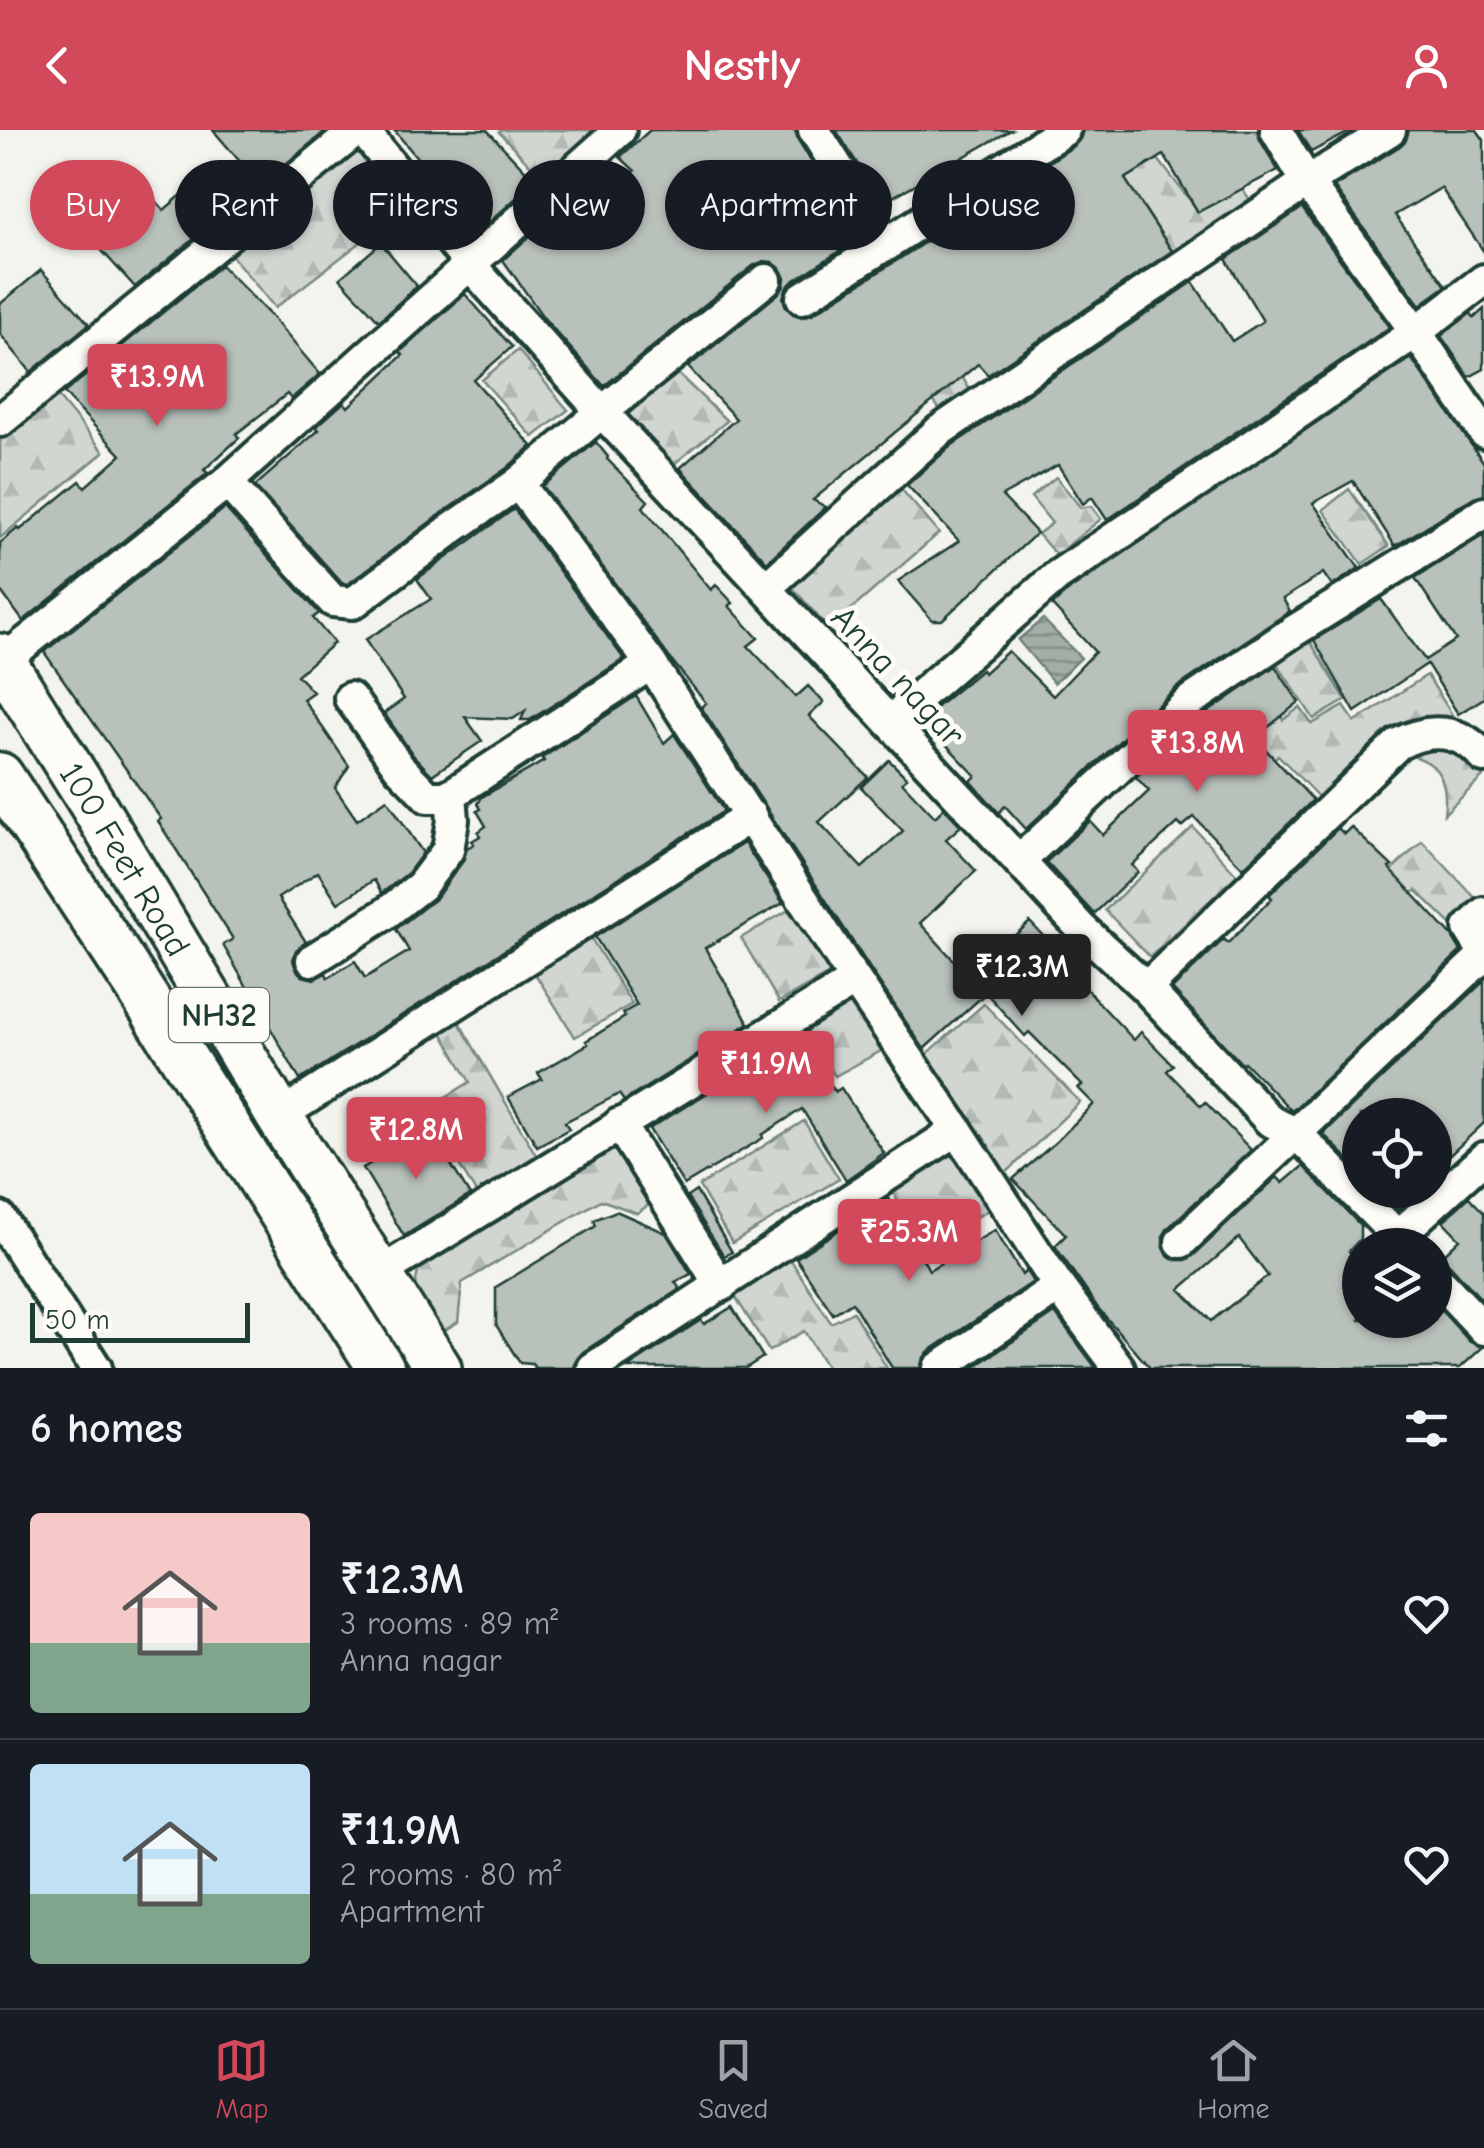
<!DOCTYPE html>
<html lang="en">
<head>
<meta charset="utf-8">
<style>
  :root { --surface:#171b24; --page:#20242c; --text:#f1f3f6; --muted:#9ea1a6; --line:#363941; --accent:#d1495b }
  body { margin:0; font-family:"Comic Neue",sans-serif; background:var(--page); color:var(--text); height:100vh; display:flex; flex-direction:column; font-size:38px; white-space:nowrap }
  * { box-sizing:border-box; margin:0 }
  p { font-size:32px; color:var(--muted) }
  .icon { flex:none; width:55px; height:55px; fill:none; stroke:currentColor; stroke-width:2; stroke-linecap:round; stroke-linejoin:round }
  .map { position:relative; height:1238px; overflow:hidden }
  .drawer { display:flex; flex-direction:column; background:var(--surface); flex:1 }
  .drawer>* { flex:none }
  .hud { position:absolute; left:30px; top:30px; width:1425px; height:90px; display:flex; gap:20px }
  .buttons { position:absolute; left:1342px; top:968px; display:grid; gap:20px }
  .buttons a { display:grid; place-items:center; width:110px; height:110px; border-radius:50%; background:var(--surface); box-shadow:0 2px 8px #0004; font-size:50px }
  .scale { position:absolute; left:30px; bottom:25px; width:220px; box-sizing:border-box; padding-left:10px; border:5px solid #1f3d34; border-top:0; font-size:28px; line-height:35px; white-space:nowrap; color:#1f3d34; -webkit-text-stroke:8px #fdfcf7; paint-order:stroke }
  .price { position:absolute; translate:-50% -85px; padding:0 22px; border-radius:10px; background:var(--accent); color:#fff; font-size:32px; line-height:65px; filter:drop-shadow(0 2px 5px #0008) }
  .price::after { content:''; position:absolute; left:50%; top:60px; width:30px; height:22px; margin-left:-15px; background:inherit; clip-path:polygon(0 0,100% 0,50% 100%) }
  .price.selected { background:#222; color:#fff }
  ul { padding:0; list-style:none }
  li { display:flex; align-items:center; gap:30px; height:250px; padding:0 30px }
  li+li { border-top:2px solid var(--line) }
  li span { display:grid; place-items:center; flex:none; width:280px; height:200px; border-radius:10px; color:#555 }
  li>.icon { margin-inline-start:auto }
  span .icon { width:120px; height:120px; fill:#fffc; stroke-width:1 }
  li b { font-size:42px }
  h2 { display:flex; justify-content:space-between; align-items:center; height:120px; padding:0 30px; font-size:42px }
  .chip { padding:0 35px; border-radius:45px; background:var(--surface); box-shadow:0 2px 8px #0004; font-size:35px; line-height:90px }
  .chip.selected { background:var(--accent); color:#fff }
  header { display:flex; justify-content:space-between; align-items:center; height:130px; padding:0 30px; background:var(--accent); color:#fff; font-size:45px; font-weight:700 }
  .dock { display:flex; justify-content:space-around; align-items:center; height:140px; border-top:2px solid var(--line); background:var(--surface); font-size:28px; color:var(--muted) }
  .dock a { display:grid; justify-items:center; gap:5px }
  .dock .selected { color:var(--accent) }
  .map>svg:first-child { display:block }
  .forest { fill:url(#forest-firs); stroke:#788a82; stroke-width:2.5 }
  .water { fill:url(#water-rules); stroke:#6e8179; stroke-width:2.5 }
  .building { fill:#b9c1bb; stroke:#1f3d34; stroke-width:2.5; fill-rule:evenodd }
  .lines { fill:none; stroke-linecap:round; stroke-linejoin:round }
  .minor-casing { stroke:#1f3d34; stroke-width:38 }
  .highway-casing { stroke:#1f3d34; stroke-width:52 }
  .minor { stroke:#fdfcf7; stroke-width:30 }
  .highway { stroke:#fdfcf7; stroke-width:45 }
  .labels { text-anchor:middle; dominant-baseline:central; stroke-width:10; stroke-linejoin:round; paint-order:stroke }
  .shield { fill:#fdfcf7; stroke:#62766e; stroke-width:2.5 }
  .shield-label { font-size:32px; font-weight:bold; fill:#1f3d34 }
  .street-label { font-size:35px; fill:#1f3d34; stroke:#fdfcf7 }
</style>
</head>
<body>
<header><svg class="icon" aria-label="back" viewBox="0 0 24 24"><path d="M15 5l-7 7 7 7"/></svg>Nestly<svg class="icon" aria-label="person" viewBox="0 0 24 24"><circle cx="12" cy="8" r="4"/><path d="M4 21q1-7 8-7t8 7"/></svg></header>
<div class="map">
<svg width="1484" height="1238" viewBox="0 0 1484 1238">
  <defs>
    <pattern id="forest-firs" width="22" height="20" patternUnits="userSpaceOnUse" patternTransform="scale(2.5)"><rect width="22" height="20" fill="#d1d6d1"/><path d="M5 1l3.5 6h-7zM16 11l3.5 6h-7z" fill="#b3b9b4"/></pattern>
    <pattern id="water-rules" width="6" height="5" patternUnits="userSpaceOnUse" patternTransform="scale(2.5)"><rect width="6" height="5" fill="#a3aea7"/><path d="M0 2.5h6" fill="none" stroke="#848f89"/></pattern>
  </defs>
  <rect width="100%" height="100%" fill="#f4f4ef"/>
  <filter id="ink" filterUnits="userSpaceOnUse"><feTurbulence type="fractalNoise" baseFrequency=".01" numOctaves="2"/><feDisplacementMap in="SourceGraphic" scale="20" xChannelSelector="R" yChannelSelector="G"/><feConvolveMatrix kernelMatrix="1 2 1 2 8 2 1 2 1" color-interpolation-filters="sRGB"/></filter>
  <g filter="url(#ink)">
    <g class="forest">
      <polygon points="501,0 606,0 546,52 499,2"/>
      <polygon points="353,16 404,79 275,178 227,120"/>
      <polygon points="1158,29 1198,81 1242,58 1260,84 1178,130 1125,49"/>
      <polygon points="929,193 972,263 940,280 894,215"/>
      <polygon points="518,220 568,280 533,307 482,250"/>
      <polygon points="673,239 727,291 669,338 624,288"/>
      <polygon points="55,263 104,322 0,408 0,309"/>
      <polygon points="1056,347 1081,378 1091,376 1101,389 1056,425 1038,404 1052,393 1031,367"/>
      <polygon points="896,353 939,403 829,499 785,449"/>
      <polygon points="1349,359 1389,416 1362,434 1323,380"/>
      <polygon points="1305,503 1346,570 1314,589 1271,525"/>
      <polygon points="1427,545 1456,591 1325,674 1278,625 1242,658 1231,630 1277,582 1283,590 1300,577 1312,594 1344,576 1355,592"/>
      <path d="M 1430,612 L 1473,626 L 1483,647 L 1444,684 C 1449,649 1438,628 1400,624 Z"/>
      <polygon points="1193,697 1237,745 1150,827 1105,780"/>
      <polygon points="1422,711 1478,771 1453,796 1416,760 1386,790 1365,766"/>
      <polygon points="797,775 836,840 779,872 741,808"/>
      <polygon points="589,805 632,874 575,907 532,839"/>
      <polygon points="852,859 890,916 835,946 800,889"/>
      <polygon points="984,874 1080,972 1000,1049 919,931"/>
      <polygon points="456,887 539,1030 479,1068 426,979 470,952 439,897"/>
      <polygon points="804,991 839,1049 732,1113 699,1056"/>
      <polygon points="618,1010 657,1069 637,1083 601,1070 462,1153 458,1192 433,1207 412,1169 420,1132"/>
      <polygon points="956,1012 995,1076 925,1118 888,1054"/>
      <polygon points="789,1127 831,1193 853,1182 887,1238 827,1238 804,1201 769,1221 733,1163"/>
    </g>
    <polygon class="water" points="1043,489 1081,528 1054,553 1018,510"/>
    <g class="building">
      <polygon points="213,0 327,0 260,55"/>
      <polygon points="394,0 487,0 535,51 475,105 434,59 439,54"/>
      <polygon points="650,0 795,0 798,10 860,108 792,152 786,159 783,168 786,177 793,184 802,187 812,184 896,131 1074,16 1080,9 1083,0 1257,0 1260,10 1278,40 1198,82 1164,25 1125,49 1172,121 988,245 978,234 813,370 826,377 767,432 680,338 736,289 688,237 778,164 784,156 785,148 780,138 772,132 764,131 754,135 604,256 543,187 503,130 552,86 568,104 618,61 616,58 635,41 620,27"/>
      <polygon points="836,0 1011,0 882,73"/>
      <polygon points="1298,0 1353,0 1311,22"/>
      <polygon points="1409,0 1477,0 1484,10 1484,122 1441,58 1395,85 1446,156 1420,175 1334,57 1400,16 1406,10"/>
      <polygon points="139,51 164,80 191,57 216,85 192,105 195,108 135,157 83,100"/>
      <polygon points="1302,78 1390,197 1107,390 1092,367 1083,374 1058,335 1002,366 1037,403 942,490 932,490 898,451 959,411 907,355 951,316 1193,152 1232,211 1263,191 1226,129"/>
      <polygon points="381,113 417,156 379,191 340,148"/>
      <polygon points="221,135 271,186 320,244 291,269 287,264 236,304 239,308 204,340 208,343 23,491 0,460 0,413 18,398 20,400 80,351 85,357 121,325 64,263"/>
      <polygon points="41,140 89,194 31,242 0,204 0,174"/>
      <polygon points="465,164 512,217 474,250 532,316 507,338 442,383 348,454 342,453 255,356 319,300 316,297 344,272 348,277 403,225 400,222"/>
      <polygon points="1484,179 1484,239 1469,247 1441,206 1471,183 1474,188"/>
      <polygon points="1411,228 1484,333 1484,364 1474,367 1395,416 1353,351 1313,373 1359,438 1332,456 1323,443 1283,469 1290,481 1176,558 1026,699 1005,676 999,683 971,651 976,646 922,589 981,540 984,543 1008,521 1053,566 1095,522 1052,475 1068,461"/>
      <path d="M 596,312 L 608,327 L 607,329 L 648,371 L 643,377 L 711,460 L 716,455 L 733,473 L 729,476 L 758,508 L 748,516 L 796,567 L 808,556 L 824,572 L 809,586 L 868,647 L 819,692 L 862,738 L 903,701 L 861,657 L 889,630 L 907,648 L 902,652 L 935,687 L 944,678 L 961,696 L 946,709 L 976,741 L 920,793 L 961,838 L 972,828 L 980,836 L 1030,792 L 1046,809 L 1042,812 L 1134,910 L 1141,902 L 1173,935 L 1167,941 L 1201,976 L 1205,972 L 1251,1020 L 1168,1098 L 1163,1106 L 1163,1115 L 1168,1126 L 1177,1130 L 1186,1130 L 1193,1126 L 1277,1047 L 1283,1053 L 1303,1036 L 1360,1095 L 1360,1109 L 1349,1121 L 1360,1134 L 1360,1154 L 1351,1162 L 1360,1173 L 1360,1190 L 1435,1190 L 1435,1174 L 1470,1212 L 1483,1217 L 1460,1238 L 1150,1238 L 1098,1178 L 1055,1116 L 1066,1105 L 1013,1049 L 1057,1011 L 1094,974 L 1078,958 L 1082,955 L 1029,902 L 1025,906 L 986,863 L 924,919 L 871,840 L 701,577 L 706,573 L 669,527 L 543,356 ZM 1239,1108 L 1268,1146 L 1211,1191 L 1180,1159 Z"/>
      <polygon points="225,378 319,483 313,488 334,513 297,545 313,562 303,569 349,636 335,658 357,690 387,669 423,723 408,743 382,763 374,750 338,773 318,742 278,768 306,812 296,820 293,830 296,839 302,846 314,849 326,843 328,848 355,831 365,848 409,821 396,799 436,768 463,731 467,718 474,714 472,711 480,706 478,702 486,696 477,681 481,679 478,674 482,667 544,631 542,628 636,566 664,613 674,604 724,681 300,950 223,815 233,809 158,691 161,689 44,522"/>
      <polygon points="514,379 624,529 530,590 521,590 525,581 513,589 465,587 482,611 432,645 413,625 384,583 404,569 365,510 431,469 417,449"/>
      <polygon points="1484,405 1484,568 1458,584 1427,534 1355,582 1314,510 1381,469 1425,530 1456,510 1415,448"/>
      <polygon points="1275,536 1299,572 1255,608 1313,670 1243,738 1194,687 1182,697 1178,693 1132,735 1138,742 1094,784 1046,732 1090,691 1103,705 1149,661 1136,647 1201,587"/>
      <polygon points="1351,697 1392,736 1389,738 1452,806 1461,821 1292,981 1244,932 1242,934 1172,859 1224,809 1228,813 1272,768 1269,765 1338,698 1344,704"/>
      <polygon points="744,713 783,773 705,818 749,893 624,971 619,964 565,992 569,999 537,1016 508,967 542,949 538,943 588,914 586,911 625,887 623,883 637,875 595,807"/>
      <polygon points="1484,851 1484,993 1438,1036 1442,1040 1435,1047 1435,985 1360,985 1360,1041 1323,1004"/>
      <polygon points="800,906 835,962 841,958 884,1023 846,1050 802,979 762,1005 763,1008 684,1055 649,999"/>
      <polygon points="428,998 470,1065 404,1106 363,1038"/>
      <polygon points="1378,1060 1421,1060 1398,1080"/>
      <polygon points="696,1061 732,1122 724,1126 687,1067"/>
      <polygon points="1469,1067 1484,1083 1484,1172 1449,1134 1439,1129 1460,1109 1443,1091"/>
      <polygon points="888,1068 929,1140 995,1100 1022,1145 1026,1141 1033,1152 928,1222 923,1229 920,1238 892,1238 852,1172 833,1184 796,1128"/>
      <polygon points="616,1081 666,1103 691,1144 675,1152 680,1159 583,1222 577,1229 574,1238 535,1238 532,1234 520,1233 496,1195 496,1157 596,1096 594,1090"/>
      <polygon points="732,1177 763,1227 746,1238 627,1238 701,1190 704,1194"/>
      <polygon points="1055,1183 1096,1238 973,1238"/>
    </g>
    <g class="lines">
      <g class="minor-casing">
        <g id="minor">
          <polyline points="363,0 471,136 602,282 1081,798 1146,858 1270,991 1296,1003 1406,1115"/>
          <polyline points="814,0 887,115"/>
          <polyline points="1276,0 1307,52 1416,202 1484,302"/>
          <polyline points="802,168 1064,0"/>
          <polyline points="0,291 357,0"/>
          <polyline points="227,352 333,471 353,473 453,398 518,353 602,282 766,150"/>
          <polyline points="518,353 651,534 855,850 957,1000 1059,1157 1119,1238"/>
          <polyline points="766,458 939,301 1307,52 1390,0"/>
          <polyline points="0,537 3,531 227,352 620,0"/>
          <polyline points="350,568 399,637 428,667 447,667 651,534"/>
          <polyline points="890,592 1057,446 1216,340 1416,202 1484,150"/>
          <polyline points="1019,731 1189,572 1294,501 1484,383"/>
          <polyline points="1484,783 1469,798 1484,822"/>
          <polyline points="312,830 385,784 421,756 448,720 453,690 451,664"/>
          <path d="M 1146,858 L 1398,614 C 1429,597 1461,599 1484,627"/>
          <polyline points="279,986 751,686"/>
          <polyline points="619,994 721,1156"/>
          <polyline points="0,1088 96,1238"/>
          <polyline points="1398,1106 1484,1028"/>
          <polyline points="1181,1112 1484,825"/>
          <polyline points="378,1144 855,850"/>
          <polyline points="1435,1147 1484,1199"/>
          <polyline points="593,1238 957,1000"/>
          <polyline points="939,1238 1059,1157"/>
        </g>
      </g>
      <g class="highway-casing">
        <g id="highway">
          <path id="s1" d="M 0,527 L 90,670 L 279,986 L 438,1238"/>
          <polyline points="0,646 139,858 381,1238"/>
        </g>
      </g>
      <use href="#minor" class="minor"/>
      <use href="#highway" class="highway"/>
    </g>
  </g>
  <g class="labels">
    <rect class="shield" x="169" y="858" width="100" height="54" rx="8"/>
    <g class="shield-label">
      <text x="219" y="885">NH32</text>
    </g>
    <g class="street-label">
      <text transform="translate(898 546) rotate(47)">Anna nagar</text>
      <text stroke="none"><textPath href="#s1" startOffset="238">100 Feet Road</textPath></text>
    </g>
  </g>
</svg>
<div class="buttons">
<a><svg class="icon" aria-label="locate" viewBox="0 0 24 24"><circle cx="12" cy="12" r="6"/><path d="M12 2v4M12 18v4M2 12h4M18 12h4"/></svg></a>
<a><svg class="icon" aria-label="layers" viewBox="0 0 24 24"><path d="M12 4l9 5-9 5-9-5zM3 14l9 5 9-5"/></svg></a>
</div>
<div class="scale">50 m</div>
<b class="price" style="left:157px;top:299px">₹13.9M</b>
<b class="price" style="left:1197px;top:665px">₹13.8M</b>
<b class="price selected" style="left:1022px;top:889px">₹12.3M</b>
<b class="price" style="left:766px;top:986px">₹11.9M</b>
<b class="price" style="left:416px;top:1052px">₹12.8M</b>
<b class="price" style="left:909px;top:1154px">₹25.3M</b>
<div class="hud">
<a class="chip selected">Buy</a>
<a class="chip">Rent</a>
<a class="chip">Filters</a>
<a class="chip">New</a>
<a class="chip">Apartment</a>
<a class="chip">House</a>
</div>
</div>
<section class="drawer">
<h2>6 homes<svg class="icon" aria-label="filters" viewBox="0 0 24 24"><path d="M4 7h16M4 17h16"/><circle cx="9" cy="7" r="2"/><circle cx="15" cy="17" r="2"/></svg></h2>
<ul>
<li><span style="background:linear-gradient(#f6c9c9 65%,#7fa58c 0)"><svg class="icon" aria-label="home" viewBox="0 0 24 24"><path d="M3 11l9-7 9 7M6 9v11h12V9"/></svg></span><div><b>₹12.3M</b><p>3 rooms · 89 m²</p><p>Anna nagar</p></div><svg class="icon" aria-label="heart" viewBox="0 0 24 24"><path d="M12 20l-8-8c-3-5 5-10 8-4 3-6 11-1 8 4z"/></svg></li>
<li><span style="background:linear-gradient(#bfe0f5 65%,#7fa58c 0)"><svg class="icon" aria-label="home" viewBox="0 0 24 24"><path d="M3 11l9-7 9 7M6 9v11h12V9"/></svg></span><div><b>₹11.9M</b><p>2 rooms · 80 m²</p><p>Apartment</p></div><svg class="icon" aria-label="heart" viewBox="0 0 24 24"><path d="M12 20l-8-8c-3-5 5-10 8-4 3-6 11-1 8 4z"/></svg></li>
</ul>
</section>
<nav class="dock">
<a class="selected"><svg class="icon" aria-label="map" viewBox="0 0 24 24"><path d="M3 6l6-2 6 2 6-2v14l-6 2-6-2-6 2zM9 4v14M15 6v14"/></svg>Map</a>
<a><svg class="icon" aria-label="saved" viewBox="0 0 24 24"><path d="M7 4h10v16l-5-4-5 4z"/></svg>Saved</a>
<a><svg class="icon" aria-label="home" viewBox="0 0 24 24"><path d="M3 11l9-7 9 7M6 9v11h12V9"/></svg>Home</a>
</nav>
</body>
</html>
